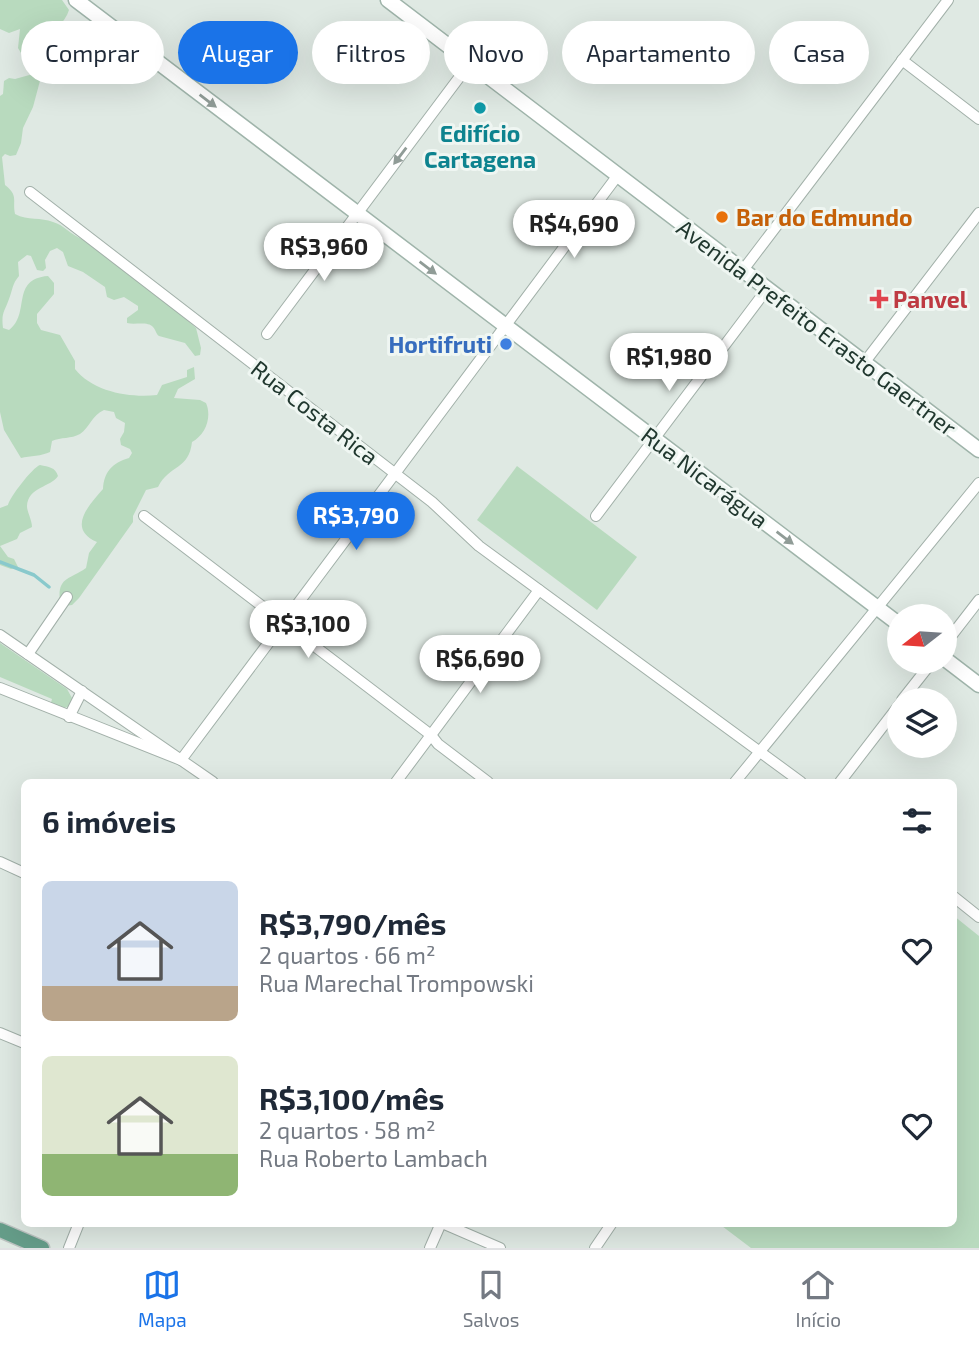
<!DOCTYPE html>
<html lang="pt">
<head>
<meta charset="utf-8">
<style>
  :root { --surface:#fff; --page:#f2f2f3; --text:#1f2937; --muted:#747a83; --line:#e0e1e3; --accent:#1a73e8 }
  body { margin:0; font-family:"Exo 2",sans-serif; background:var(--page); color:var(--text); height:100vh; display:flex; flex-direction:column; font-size:26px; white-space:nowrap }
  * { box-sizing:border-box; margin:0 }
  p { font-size:23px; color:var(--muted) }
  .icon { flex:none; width:38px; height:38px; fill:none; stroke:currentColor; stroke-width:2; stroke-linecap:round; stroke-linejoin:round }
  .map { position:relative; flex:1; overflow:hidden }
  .side { position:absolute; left:21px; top:779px; width:936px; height:448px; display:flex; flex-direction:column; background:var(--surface); border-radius:10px; box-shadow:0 7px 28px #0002 }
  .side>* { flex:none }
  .top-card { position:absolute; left:21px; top:21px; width:938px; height:63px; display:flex; gap:14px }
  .needle { width:46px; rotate:253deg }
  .tools { position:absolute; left:887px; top:604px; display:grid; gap:14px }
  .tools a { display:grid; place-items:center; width:70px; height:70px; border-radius:50%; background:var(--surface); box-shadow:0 7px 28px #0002; font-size:35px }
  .price { position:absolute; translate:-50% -60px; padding:0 16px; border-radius:24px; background:#fff; color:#222; font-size:23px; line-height:46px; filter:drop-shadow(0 2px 4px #0008) }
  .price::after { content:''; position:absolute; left:50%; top:42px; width:21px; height:16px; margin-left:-10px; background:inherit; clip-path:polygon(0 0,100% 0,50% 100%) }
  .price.current { background:var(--accent); color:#fff }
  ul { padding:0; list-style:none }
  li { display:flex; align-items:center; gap:21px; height:175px; padding:0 21px }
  li span { display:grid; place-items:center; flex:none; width:196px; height:140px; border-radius:10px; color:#555 }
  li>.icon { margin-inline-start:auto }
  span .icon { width:84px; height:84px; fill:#fffc; stroke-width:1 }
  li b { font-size:30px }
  h2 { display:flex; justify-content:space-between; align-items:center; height:84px; padding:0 21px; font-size:30px }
  .chip { padding:0 24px; border-radius:32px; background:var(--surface); box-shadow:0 7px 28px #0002; font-size:24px; line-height:63px }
  .chip.current { background:var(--accent); color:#fff }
  .tab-bar { display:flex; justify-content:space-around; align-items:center; height:98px; border-top:2px solid var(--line); background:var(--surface); font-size:19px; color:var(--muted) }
  .tab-bar a { display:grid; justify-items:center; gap:4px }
  .tab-bar .current { color:var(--accent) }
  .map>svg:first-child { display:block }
  .green { fill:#b8dabe }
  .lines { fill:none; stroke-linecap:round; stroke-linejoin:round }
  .stream { stroke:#89c9cc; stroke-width:3.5 }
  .minor-casing { stroke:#a2b0a9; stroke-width:12 }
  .secondary-casing { stroke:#9fb4aa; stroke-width:17 }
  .primary-casing { stroke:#bcc3c1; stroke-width:17 }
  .minor { stroke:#fff; stroke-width:10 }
  .secondary { stroke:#fff; stroke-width:14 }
  .primary { stroke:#659d89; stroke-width:14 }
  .oneway { fill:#909c97 }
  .culture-dot { fill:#0f9aa8; stroke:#eff6f2; stroke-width:2.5 }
  .food-dot { fill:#e8710a; stroke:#eff6f2; stroke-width:2.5 }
  .health-dot { fill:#e0444e; stroke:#eff6f2; stroke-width:2.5 }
  .shop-dot { fill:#3f7fe0; stroke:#eff6f2; stroke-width:2.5 }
  .labels { text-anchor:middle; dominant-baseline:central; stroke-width:6; stroke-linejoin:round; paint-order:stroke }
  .culture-label { font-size:23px; font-weight:bold; fill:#0d838f; stroke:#eff6f2 }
  .food-label { font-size:23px; font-weight:bold; fill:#c56008; stroke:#eff6f2; text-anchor:start }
  .health-label { font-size:23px; font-weight:bold; fill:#be3a42; stroke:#eff6f2; text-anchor:start }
  .street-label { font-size:23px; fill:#21382f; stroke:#eff6f2 }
  .shop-label { font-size:23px; font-weight:bold; fill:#366cbe; stroke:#eff6f2; text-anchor:end }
</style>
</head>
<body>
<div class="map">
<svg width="979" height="1248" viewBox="0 0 979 1248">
  <rect width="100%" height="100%" fill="#dfe9e3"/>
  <g class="green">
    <path d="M 0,0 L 62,0 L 69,10 C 65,23 52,32 47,44 C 45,49 45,57 38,57 C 34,58 26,54 21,53 L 18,48 L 20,29 L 9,33 L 0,29 Z"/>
    <path d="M 33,74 L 39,75 L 41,77 L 33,107 L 23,128 L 21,143 L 16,155 L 10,156 L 5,154 L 2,157 L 5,185 C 19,196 12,200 15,214 C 28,221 41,217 53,222 C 64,225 71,235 82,239 L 161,297 L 196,328 L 201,348 L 200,355 L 195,356 L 185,343 L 159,336 C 156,334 156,330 153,327 C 148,321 135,325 127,323 L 127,318 L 138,310 L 138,306 L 124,297 L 114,300 L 107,297 L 105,287 L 83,272 L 68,266 L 63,252 L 57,248 L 50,251 L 45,260 L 46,268 L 43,271 L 37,270 L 31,256 L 27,255 L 18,262 L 19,276 C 12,284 13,289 9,299 C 5,311 1,312 3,328 L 9,330 C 31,314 10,279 48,276 L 54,283 L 54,294 L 37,314 L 37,323 L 41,330 L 60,335 L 75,361 L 75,369 C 93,392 130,398 157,395 L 162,385 L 187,377 L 187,370 L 194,367 L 195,379 L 178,389 L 174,398 L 200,400 L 206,403 C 212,417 206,434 192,442 C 189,470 170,464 158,487 L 146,490 L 133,516 L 133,522 L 79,598 L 72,605 L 65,606 L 60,602 C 57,577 69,580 86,568 L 89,553 L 97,542 C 67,529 88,506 103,489 C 104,472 112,463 129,458 L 132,453 L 130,449 L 121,445 L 120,439 L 124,432 L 125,423 L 116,418 L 114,412 L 104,410 C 92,415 90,427 80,434 C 71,439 61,437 52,441 L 50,452 C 42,456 30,456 21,458 L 4,430 L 0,412 L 0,96 L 3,94 L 4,81 L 9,78 L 15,79 Z"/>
    <path d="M 40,465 C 49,467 55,467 58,476 C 51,487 28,487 27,506 C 27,512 32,520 32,527 L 20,533 L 17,539 L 0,546 L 8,557 L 14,559 L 18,567 L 11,569 L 0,565 L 0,508 L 8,505 C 10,497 32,468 40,465 Z"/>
    <polygon points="517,466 637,557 597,610 477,520"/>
    <polygon points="0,643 67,689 72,698 70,706 61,709 50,706 52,699 0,677"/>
    <polygon points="954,916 979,936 979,1248 751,1248 718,1223 954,1223"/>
  </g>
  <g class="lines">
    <polyline class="stream" points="0,562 34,575 49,587"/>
    <g class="minor-casing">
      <g id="minor">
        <polyline points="902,60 979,119"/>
        <polyline points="30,192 432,502 479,546 801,782"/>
        <polyline points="743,270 948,0"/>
        <polyline points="267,334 470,63"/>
        <polyline points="864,363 979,213"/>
        <polyline points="144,516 431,735 438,744 488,782"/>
        <polyline points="596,516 767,289"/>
        <polyline points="0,635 213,782"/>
        <polyline points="945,644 979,600"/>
        <polyline points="28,654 67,597"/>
        <polyline points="0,688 181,760 618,175"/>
        <polyline points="902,700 932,662"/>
        <polyline points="69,717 82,691"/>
        <polyline points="396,782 539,590"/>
        <polyline points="735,782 979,483"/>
        <polyline points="840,782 900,704"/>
        <polyline points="0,862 24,873"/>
        <polyline points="954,897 979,917"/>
        <polyline points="0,1033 24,1043"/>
        <polyline points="442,1223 500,1248"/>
        <polyline points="69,1248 79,1223"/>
        <polyline points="430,1248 441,1223"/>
        <polyline points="595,1248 612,1223"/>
      </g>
    </g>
    <g class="secondary-casing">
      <g id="secondary">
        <polyline points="76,0 900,625"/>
        <polyline points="388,0 979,450"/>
        <polyline points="945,659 979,685"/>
      </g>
    </g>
    <g class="primary-casing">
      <polyline id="primary" points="0,1230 42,1248"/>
    </g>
    <use href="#minor" class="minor"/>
    <use href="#secondary" class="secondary"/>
    <use href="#primary" class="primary"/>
  </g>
  <defs><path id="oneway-solid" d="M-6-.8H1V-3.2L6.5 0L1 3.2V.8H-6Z" transform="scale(1.75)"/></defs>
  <g class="oneway">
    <use href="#oneway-solid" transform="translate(208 101) rotate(37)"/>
    <use href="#oneway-solid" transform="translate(400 156) rotate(127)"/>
    <use href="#oneway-solid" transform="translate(428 268) rotate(37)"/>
    <use href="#oneway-solid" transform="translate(785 538) rotate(37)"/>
  </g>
  <circle class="culture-dot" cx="480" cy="108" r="7"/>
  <circle class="food-dot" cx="722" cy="217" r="7"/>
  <path class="health-dot" d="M875.5 288.5h7v7h7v7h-7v7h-7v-7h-7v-7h7z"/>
  <circle class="shop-dot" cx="506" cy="344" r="7"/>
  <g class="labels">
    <g class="culture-label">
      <text x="480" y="133">Edifício<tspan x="480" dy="26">Cartagena</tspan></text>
    </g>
    <g class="food-label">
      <text x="736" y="217">Bar do Edmundo</text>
    </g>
    <g class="health-label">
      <text x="893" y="299">Panvel</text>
    </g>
    <g class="street-label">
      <text transform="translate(817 327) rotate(37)">Avenida Prefeito Erasto Gaertner</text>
      <text transform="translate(315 412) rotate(38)">Rua Costa Rica</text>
      <text transform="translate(705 477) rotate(37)">Rua Nicarágua</text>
    </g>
    <g class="shop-label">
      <text x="492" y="344">Hortifruti</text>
    </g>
  </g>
</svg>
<div class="tools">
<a><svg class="needle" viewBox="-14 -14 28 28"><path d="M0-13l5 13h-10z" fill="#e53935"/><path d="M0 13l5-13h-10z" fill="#747a83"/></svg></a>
<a><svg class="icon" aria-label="layers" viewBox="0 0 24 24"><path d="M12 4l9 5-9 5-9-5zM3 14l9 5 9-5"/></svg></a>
</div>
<b class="price" style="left:574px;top:260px">R$4,690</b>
<b class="price" style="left:324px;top:283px">R$3,960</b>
<b class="price" style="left:669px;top:393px">R$1,980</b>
<b class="price current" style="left:356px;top:552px">R$3,790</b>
<b class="price" style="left:308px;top:660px">R$3,100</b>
<b class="price" style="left:480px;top:695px">R$6,690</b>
<div class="top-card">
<a class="chip">Comprar</a>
<a class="chip current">Alugar</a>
<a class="chip">Filtros</a>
<a class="chip">Novo</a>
<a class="chip">Apartamento</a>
<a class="chip">Casa</a>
</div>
<section class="side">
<h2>6 imóveis<svg class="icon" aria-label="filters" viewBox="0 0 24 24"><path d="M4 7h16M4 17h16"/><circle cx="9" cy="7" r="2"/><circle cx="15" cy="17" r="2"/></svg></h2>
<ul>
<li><span style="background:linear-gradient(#c9d6e8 75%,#b9a48a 0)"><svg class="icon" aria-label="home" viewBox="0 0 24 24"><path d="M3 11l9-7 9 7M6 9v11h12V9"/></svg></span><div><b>R$3,790/mês</b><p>2 quartos · 66 m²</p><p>Rua Marechal Trompowski</p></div><svg class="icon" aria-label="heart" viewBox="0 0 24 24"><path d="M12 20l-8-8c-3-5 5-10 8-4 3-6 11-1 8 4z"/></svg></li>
<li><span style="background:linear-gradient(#dfe7d0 70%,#8fb573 0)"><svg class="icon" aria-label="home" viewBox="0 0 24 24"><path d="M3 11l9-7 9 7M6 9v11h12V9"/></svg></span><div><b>R$3,100/mês</b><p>2 quartos · 58 m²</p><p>Rua Roberto Lambach</p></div><svg class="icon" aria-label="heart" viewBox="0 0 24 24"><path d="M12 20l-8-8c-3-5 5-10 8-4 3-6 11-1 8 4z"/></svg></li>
</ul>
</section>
</div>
<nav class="tab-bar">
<a class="current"><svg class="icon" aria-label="map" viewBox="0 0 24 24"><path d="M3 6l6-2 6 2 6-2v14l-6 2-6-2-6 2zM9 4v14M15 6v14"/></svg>Mapa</a>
<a><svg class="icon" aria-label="saved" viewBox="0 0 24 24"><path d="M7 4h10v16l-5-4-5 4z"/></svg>Salvos</a>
<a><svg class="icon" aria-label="home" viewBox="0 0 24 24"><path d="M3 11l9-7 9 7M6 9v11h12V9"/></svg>Início</a>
</nav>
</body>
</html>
